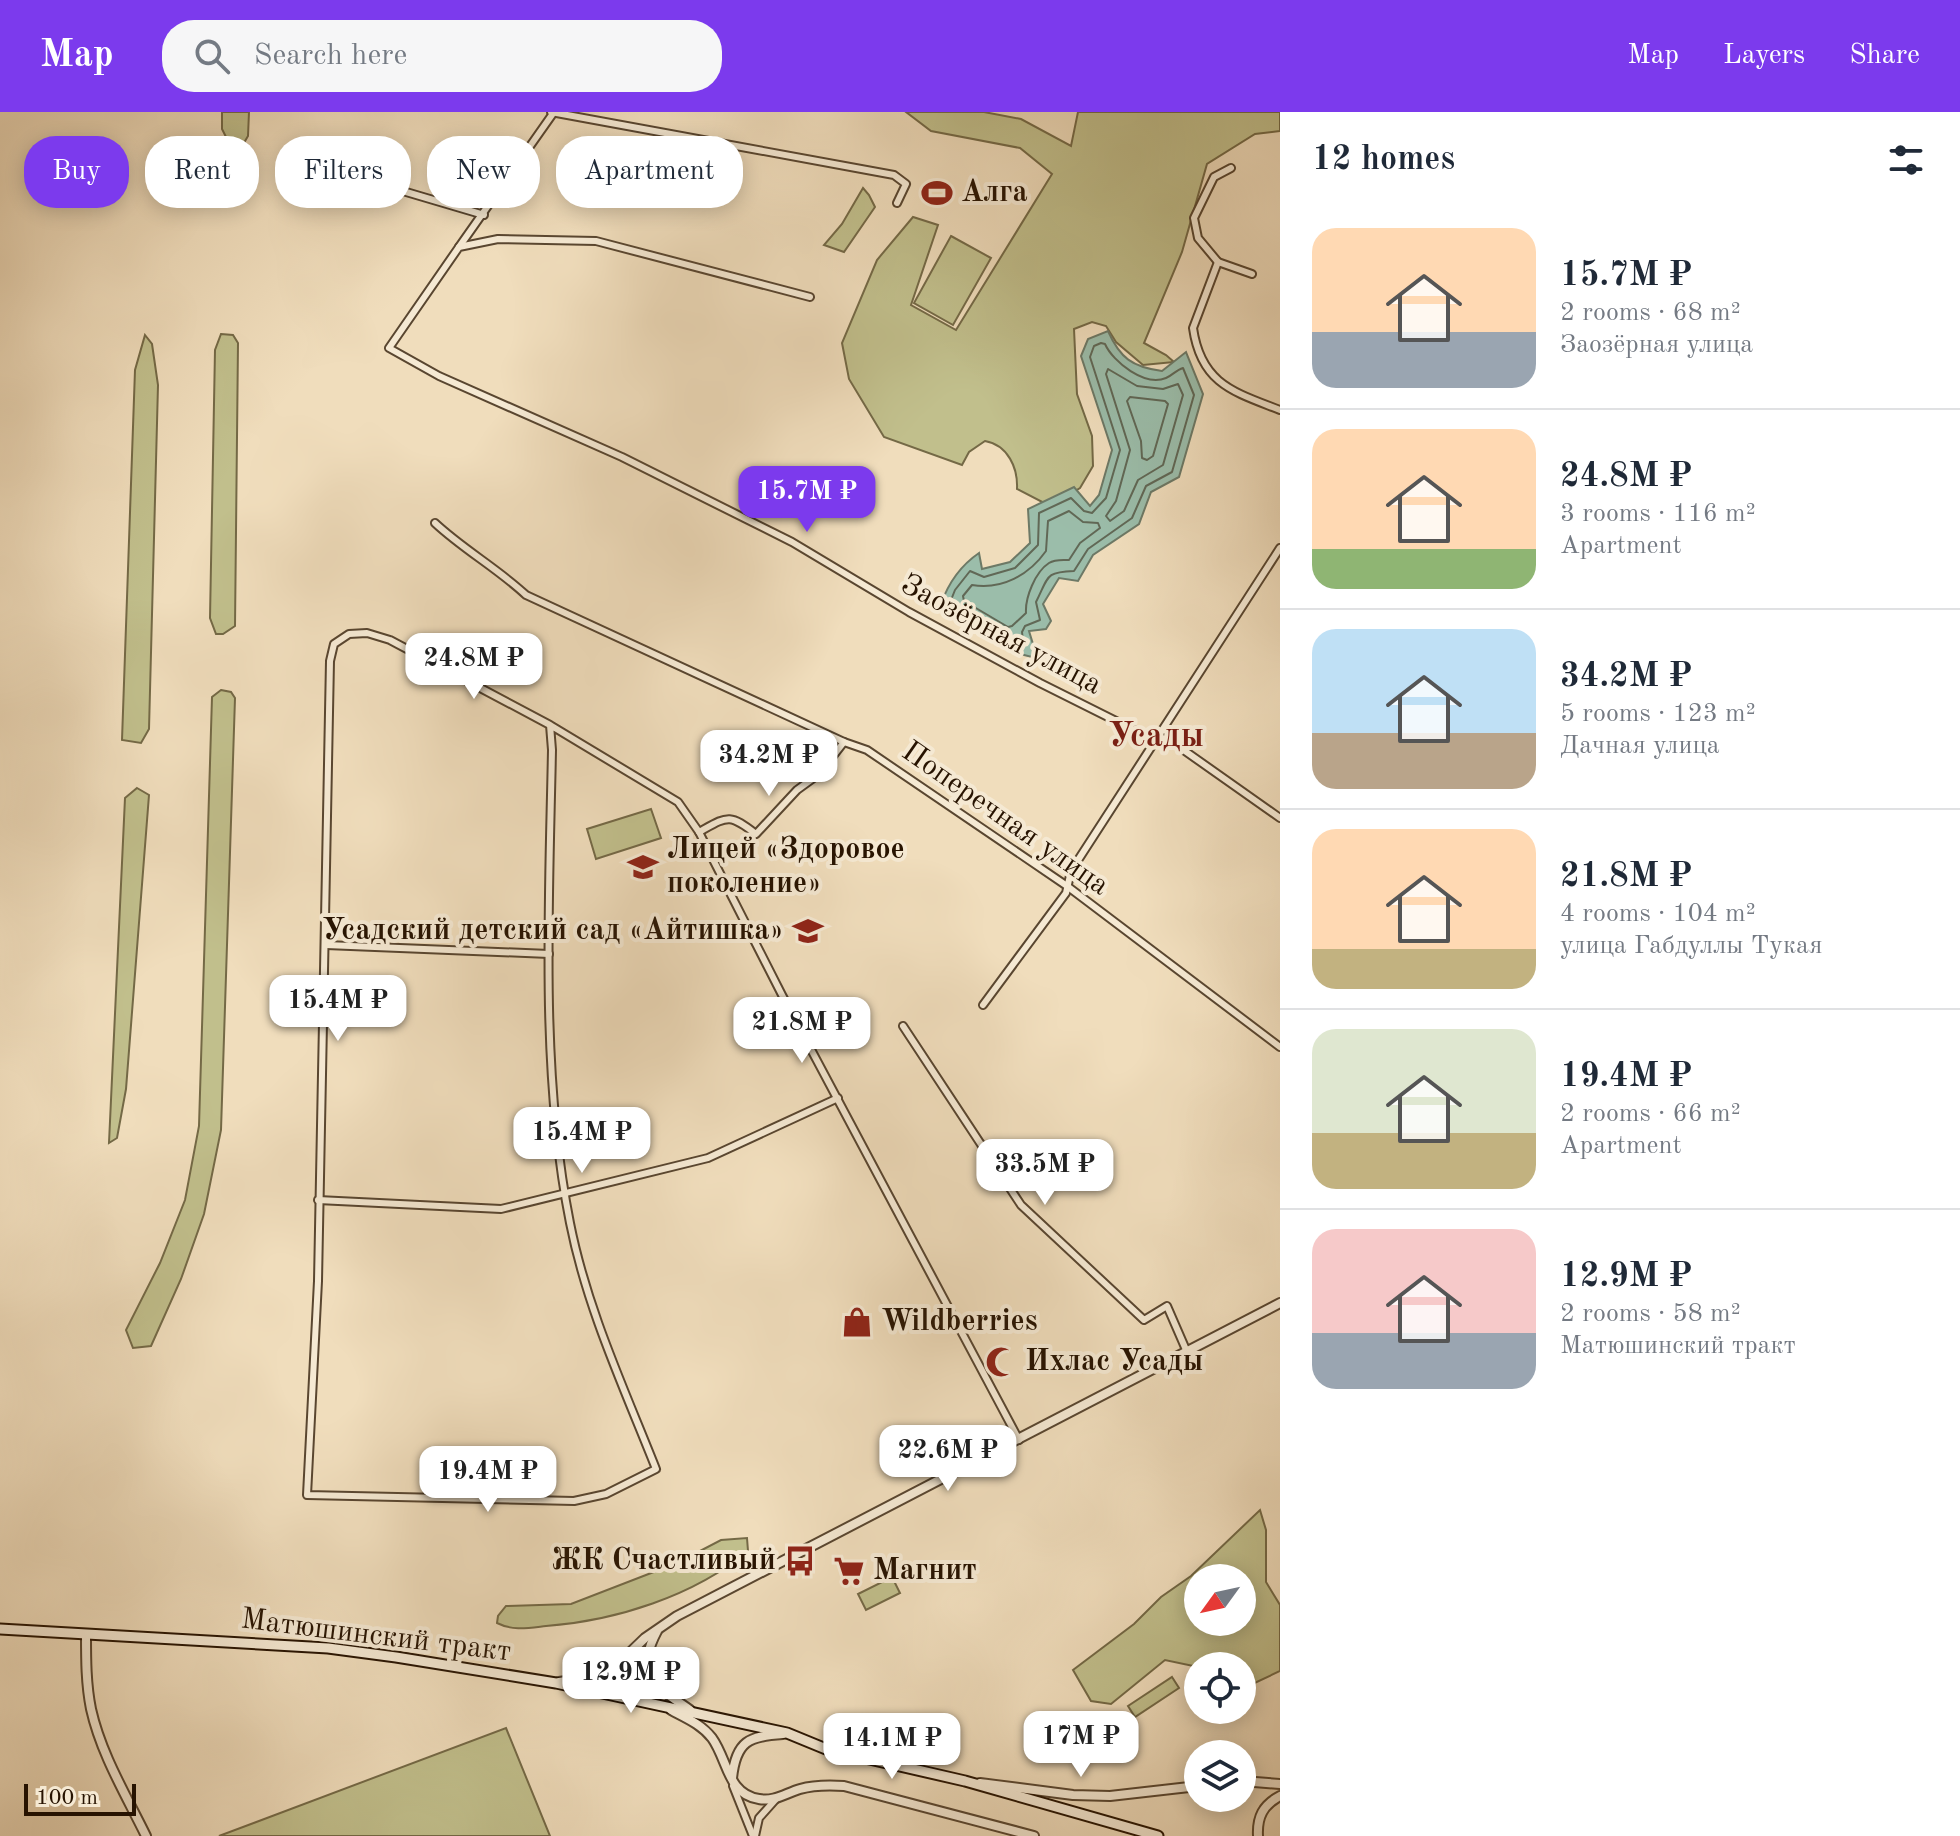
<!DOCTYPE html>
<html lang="en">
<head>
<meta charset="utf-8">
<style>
  :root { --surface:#fff; --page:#f6f6f7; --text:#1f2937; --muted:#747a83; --line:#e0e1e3; --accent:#7c3aed }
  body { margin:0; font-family:"Old Standard TT",serif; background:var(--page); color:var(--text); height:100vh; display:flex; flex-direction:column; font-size:30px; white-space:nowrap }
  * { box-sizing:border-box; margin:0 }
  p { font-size:26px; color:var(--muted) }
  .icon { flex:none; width:44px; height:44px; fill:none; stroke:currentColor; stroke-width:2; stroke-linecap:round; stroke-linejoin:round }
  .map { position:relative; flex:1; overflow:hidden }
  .details { display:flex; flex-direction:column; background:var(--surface); width:680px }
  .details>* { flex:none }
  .top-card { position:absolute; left:24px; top:24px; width:760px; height:72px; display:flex; gap:16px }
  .needle { width:52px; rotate:237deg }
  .buttons { position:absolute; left:1184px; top:1452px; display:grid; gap:16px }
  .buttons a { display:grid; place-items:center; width:72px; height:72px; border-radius:50%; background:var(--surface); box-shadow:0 4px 20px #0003; font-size:40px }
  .scale { position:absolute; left:24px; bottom:20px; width:112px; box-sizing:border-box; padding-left:8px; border:4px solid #271301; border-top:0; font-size:22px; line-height:28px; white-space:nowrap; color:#271301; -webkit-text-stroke:6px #f5e9d3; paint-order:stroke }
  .price { position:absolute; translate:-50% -68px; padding:0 18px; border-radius:16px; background:#fff; color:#222; font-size:26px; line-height:52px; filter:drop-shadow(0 2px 4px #0008) }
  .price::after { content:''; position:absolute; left:50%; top:48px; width:24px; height:18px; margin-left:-12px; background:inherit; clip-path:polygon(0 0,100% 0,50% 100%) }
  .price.active { background:var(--accent); color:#fff }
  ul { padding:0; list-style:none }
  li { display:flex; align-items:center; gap:24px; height:200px; padding:0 32px }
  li+li { border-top:2px solid var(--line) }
  li span { display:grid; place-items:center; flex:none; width:224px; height:160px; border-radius:24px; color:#555 }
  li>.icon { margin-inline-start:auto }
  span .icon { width:96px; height:96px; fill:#fffc; stroke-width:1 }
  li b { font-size:34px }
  h2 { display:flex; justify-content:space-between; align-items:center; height:96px; padding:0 32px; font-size:34px }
  .tag { padding:0 28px; border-radius:32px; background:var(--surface); box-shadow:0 4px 20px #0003; font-size:28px; line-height:72px }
  .tag.active { background:var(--accent); color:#fff }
  header { display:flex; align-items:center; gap:48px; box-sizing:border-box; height:112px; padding:0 40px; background:var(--accent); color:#fff }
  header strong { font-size:38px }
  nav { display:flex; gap:44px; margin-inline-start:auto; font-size:28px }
  .search { width:560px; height:72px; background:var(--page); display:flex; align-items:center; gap:20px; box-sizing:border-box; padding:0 28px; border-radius:32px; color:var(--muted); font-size:30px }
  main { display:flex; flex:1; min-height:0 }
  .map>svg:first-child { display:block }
  .green { fill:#c1bf8c; stroke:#746946; stroke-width:2; fill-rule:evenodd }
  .water { fill:#9bbdaa; stroke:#6d7966; stroke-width:2 }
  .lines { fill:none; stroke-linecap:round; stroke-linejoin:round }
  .shore { stroke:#616856; stroke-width:2 }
  .minor-casing { stroke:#594630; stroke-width:10 }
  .tertiary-casing { stroke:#594630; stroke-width:12 }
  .secondary-casing { stroke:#271301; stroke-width:13 }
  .minor { stroke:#f5e9d3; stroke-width:6 }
  .tertiary { stroke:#f5e9d3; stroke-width:8 }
  .secondary { stroke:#f5e9d3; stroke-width:9 }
  .labels { text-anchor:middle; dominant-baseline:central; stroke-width:8; stroke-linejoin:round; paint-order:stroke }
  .poi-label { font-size:30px; font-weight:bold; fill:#271301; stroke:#f5e9d3; text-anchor:start }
  .street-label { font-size:30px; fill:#271301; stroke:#f5e9d3 }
  .quarter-label { font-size:34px; font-weight:bold; fill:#7a1f14; stroke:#f5e9d3 }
</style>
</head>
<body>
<header>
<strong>Map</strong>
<div class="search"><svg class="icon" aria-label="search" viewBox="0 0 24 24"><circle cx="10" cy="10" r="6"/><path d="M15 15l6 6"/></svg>Search here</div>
<nav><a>Map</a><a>Layers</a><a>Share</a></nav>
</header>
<main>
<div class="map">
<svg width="1280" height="1724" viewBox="0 0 1280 1724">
  <rect width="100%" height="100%" fill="#f0ddbc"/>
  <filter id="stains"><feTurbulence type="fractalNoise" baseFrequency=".0025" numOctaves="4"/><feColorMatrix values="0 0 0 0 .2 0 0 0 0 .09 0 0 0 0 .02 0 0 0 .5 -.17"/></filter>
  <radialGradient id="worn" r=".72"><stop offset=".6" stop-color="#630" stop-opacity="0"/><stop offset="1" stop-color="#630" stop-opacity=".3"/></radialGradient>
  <g class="green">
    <polygon points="222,0 249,0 248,24 241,36 229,31 222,17"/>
    <path d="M 906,0 L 984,0 L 1021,7 L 1071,34 L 1078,0 L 1280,0 L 1280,19 L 1255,22 L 1207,52 L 1182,140 L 1144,231 L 1166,243 L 1174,250 L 1143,253 L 1116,230 L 1106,214 L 1092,210 L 1074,217 L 1077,282 L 1092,324 L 1093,354 L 1080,376 L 1050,394 L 1017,377 C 1018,356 1008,333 985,329 L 969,340 L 962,353 L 884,325 L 849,267 L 842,231 L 877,148 L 913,105 L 938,113 L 911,193 L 956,218 L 1052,62 L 1020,36 L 931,19 Z"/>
    <polygon points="863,76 869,83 875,95 844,140 824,133 842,112"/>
    <polygon points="951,124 991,146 953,213 914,191"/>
    <polygon points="221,222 233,223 238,231 235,514 223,522 216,522 210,506 215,238"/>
    <polygon points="145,223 152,232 158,273 149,617 141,631 122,628 135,258"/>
    <polygon points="221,578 231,580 235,586 221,1018 204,1102 181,1167 151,1234 133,1236 126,1218 160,1151 185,1088 199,1014 212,585"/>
    <polygon points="137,676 149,683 126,977 117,1026 109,1031 125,686"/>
    <polygon points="651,697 661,726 596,747 587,717"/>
    <path d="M 1260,1398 L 1266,1418 L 1266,1470 L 1280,1493 L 1280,1559 L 1244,1576 L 1242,1554 L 1198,1555 L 1165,1548 L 1111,1592 L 1091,1589 L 1073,1558 L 1134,1512 L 1161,1485 L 1191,1464 ZM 1198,1466 L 1242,1466 L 1242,1510 L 1198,1510 Z"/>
    <path d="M 747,1426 L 748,1439 C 694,1484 615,1509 546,1514 C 528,1516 513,1519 497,1511 L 498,1504 L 506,1494 L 571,1492 L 677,1451 L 721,1428 Z"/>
    <polygon points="892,1465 900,1481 866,1498 858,1482"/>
    <polygon points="1172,1565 1179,1576 1135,1605 1128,1594"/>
    <polygon points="506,1616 550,1724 219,1724"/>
  </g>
  <path class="water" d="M 1108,219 C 1120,246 1132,255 1162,259 L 1186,240 L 1203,282 L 1179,365 L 1151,380 L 1139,412 L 1093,443 L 1078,469 L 1059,466 L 1043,492 L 1051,509 L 1046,517 L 1029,519 L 1033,532 L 1042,546 C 1013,546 962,512 941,492 C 948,472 960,454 979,441 L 982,457 L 1010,450 L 1030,431 L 1028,397 L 1074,375 L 1090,394 L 1099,383 L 1112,338 L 1081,244 L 1088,227 Z"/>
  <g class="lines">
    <g class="shore">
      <path d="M 1101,231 L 1105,232 C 1113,250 1145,275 1166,266 C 1173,263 1176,258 1183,256 L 1194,283 L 1172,360 L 1146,374 L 1132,406 L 1088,437 L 1074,459 C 1045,460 1049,464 1036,490 L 1040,508 L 1025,514 L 1022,520 L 1023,529 L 1018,531 L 961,500 L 951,488 L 955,478 L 970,459 L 984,465 L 1015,456 L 1038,433 L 1039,401 L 1071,386 L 1084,399 L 1092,401 L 1106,386 L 1120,338 L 1090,245 L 1094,234 Z"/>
      <polygon points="1108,257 1137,274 1163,277 1178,272 1183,283 1163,353 1138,368 1124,399 1110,409 1106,404 1116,389 1130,338 1106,262"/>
      <polygon points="1130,285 1165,289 1168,292 1153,344 1147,348 1142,346 1141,329 1127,289"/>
      <path d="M 1069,399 L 1083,410 L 1098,411 L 1100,416 L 1080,431 L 1069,448 C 1062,448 1055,447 1049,451 C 1035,460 1025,486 1026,501 L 1012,514 L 1008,515 L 964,489 L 963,484 L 972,473 C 1002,478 1029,463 1046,439 L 1048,409 Z"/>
    </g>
    <g class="minor-casing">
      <g id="minor">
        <polyline points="551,0 894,63 906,72 897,91"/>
        <polyline points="369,69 484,103"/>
        <polyline points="459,135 554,0"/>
        <polyline points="1218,150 1198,126 1194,106 1214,65 1231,56"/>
        <path d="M 1252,162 L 1218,150 L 1193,216 C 1201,272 1234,280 1280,298"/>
        <polyline points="810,185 596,129 498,127 459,135 389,236 439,264 622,345 792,430 909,500 1040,571 1148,625 1168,627 1280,706"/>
        <path d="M 435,411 C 464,438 497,456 526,483 L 844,630 L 867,638 L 1067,774 L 1280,935"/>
        <path d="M 550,613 L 552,638 C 549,792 540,961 570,1111 C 587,1197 624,1276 656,1357 L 606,1382 L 574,1389 L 307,1383 L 318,1169 L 330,549 L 334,532 L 349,522 L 367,521 L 390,528 L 550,613 L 678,690 L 699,720 L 782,883 L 1019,1328"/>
        <path d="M 699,720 C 728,704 729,701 756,722 L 797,678 L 819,662 L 844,630"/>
        <polyline points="326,833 549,842"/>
        <polyline points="983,893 1066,781 1071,759 1280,436"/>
        <polyline points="903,914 1021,1093 1144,1208 1167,1194 1187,1240"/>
        <polyline points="318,1088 501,1097 708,1046 838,986"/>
        <polyline points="733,1674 753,1724"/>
        <polyline points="755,1724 759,1706 776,1687"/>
      </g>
    </g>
    <g class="tertiary-casing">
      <g id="tertiary">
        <path d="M 657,1519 C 633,1564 656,1574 690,1598"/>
        <path d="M 86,1522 C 86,1547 86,1572 91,1597 C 101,1642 126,1683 146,1724"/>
        <polyline points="559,1570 602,1564 617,1553 645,1526 677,1504 1280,1191"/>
        <path d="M 671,1598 C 686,1606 701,1612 712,1626 C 728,1648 727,1682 759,1687 C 774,1690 786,1681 800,1677 C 814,1673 829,1673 844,1674 L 1034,1724"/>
        <path d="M 732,1666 C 736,1629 749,1624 783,1622"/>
        <polyline points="1242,1669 1280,1672"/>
        <polyline points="980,1671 1073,1683 1110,1684 1198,1674"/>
        <path d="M 1258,1724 C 1257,1705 1263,1693 1280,1684"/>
      </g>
    </g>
    <g class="secondary-casing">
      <polyline id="secondary" points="0,1517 328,1536 396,1545 556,1571 787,1621 826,1637 965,1669 1158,1724"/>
    </g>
    <use href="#minor" class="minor"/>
    <use href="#tertiary" class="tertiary"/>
    <use href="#secondary" class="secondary"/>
  </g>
  <defs>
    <g id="stadium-bare" transform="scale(2.4)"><path d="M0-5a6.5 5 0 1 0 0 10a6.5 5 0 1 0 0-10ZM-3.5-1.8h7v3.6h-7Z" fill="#8f2418" stroke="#f5e9d3" stroke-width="2.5" paint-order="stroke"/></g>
    <g id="school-bare" transform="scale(2.4)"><path d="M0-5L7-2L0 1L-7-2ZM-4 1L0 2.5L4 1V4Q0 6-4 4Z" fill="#8f2418" stroke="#f5e9d3" stroke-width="2.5" paint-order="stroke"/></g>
    <g id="shop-bare" transform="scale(2.4)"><path d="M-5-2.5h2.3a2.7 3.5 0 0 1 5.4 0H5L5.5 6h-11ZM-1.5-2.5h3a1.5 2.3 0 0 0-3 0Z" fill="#8f2418" stroke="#f5e9d3" stroke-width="2.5" paint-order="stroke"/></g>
    <g id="mosque-bare" transform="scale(2.4)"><path d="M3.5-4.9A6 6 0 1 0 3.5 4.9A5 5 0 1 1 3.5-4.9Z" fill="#8f2418" stroke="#f5e9d3" stroke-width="2.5" paint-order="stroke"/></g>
    <g id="bus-bare" transform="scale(2.4)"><path d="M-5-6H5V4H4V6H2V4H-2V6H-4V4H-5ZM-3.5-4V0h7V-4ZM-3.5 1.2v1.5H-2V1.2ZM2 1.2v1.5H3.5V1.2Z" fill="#8f2418" stroke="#f5e9d3" stroke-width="2.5" paint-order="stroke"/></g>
    <g id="supermarket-bare" transform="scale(2.4)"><path d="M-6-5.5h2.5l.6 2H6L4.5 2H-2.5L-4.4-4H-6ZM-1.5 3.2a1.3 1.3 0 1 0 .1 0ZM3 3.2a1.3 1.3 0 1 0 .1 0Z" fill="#8f2418" stroke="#f5e9d3" stroke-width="2.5" paint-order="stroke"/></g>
  </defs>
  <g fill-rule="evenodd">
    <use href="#stadium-bare" x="937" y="81"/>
    <use href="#school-bare" x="643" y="755"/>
    <use href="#school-bare" x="808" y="819"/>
    <use href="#shop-bare" x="857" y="1210"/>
    <use href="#mosque-bare" x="1001" y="1250"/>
    <use href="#bus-bare" x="800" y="1449"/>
    <use href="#supermarket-bare" x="849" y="1459"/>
  </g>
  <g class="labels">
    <g class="poi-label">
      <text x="961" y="81">Алга</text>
      <text x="667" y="738">Лицей «Здоровое<tspan x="667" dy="34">поколение»</tspan></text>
      <text x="784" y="819" text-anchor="end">Усадский детский сад «Айтишка»</text>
      <text x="881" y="1210">Wildberries</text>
      <text x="1025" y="1250">Ихлас Усады</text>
      <text x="776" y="1449" text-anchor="end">ЖК Счастливый</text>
      <text x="873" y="1459">Магнит</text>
    </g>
    <g class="street-label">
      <text transform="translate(1001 523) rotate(28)">Заозёрная улица</text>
      <text transform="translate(1005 707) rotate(35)">Поперечная улица</text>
      <text transform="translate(376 1524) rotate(7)">Матюшинский тракт</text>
    </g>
    <g class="quarter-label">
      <text x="1156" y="625">Усады</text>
    </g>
  </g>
  <rect width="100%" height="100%" filter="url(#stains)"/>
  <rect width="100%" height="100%" fill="url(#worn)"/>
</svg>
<div class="buttons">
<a><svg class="needle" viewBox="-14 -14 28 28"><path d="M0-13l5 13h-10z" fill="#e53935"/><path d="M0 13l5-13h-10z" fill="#747a83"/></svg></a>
<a><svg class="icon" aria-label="locate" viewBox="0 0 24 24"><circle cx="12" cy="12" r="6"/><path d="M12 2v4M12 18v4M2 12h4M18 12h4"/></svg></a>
<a><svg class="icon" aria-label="layers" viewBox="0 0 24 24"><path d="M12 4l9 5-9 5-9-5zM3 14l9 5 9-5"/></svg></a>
</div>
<div class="scale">100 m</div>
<b class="price active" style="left:807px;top:422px">15.7M ₽</b>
<b class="price" style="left:474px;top:589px">24.8M ₽</b>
<b class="price" style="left:769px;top:686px">34.2M ₽</b>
<b class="price" style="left:338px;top:931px">15.4M ₽</b>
<b class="price" style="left:802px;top:953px">21.8M ₽</b>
<b class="price" style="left:582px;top:1063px">15.4M ₽</b>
<b class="price" style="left:1045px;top:1095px">33.5M ₽</b>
<b class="price" style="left:948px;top:1381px">22.6M ₽</b>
<b class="price" style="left:488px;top:1402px">19.4M ₽</b>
<b class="price" style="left:631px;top:1603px">12.9M ₽</b>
<b class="price" style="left:1081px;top:1667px">17M ₽</b>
<b class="price" style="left:892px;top:1669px">14.1M ₽</b>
<div class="top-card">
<a class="tag active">Buy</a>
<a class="tag">Rent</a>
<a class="tag">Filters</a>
<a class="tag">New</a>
<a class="tag">Apartment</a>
</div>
</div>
<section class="details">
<h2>12 homes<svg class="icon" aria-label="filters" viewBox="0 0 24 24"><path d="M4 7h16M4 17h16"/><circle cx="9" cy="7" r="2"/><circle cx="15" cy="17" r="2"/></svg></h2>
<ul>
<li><span style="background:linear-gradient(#ffd9b3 65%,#9aa5b1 0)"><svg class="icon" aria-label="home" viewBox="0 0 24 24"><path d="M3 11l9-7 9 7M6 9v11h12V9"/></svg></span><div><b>15.7M ₽</b><p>2 rooms · 68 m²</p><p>Заозёрная улица</p></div></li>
<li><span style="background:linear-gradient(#ffd9b3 75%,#8fb573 0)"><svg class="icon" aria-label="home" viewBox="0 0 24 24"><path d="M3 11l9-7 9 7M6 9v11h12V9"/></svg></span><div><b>24.8M ₽</b><p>3 rooms · 116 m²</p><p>Apartment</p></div></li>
<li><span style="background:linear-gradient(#bfe0f5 65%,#b9a48a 0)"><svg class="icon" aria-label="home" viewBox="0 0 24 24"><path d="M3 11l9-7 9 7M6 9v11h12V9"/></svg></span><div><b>34.2M ₽</b><p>5 rooms · 123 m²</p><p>Дачная улица</p></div></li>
<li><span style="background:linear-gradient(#ffd9b3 75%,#c2b280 0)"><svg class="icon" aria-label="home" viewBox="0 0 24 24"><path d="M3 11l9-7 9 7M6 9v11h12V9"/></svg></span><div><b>21.8M ₽</b><p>4 rooms · 104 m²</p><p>улица Габдуллы Тукая</p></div></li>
<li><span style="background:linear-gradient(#dfe7d0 65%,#c2b280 0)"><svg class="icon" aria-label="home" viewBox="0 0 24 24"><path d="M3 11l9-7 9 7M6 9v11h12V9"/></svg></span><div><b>19.4M ₽</b><p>2 rooms · 66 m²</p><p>Apartment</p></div></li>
<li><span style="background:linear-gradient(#f6c9c9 65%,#9aa5b1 0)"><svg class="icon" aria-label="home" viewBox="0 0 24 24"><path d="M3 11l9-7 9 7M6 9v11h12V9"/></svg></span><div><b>12.9M ₽</b><p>2 rooms · 58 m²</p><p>Матюшинский тракт</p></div></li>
</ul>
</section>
</main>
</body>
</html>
